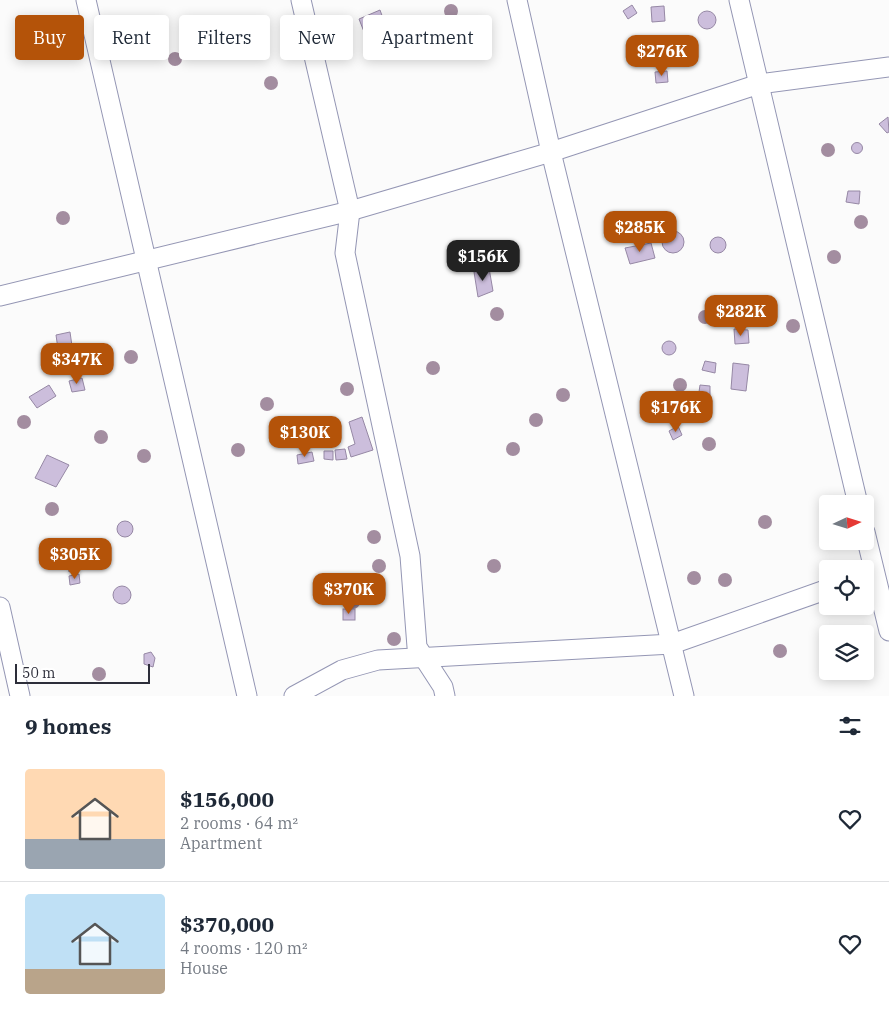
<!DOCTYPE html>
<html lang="en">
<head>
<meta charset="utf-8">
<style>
  :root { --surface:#fff; --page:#f2f2f3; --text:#1f2937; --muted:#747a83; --line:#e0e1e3; --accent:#b45309 }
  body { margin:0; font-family:"IBM Plex Serif",serif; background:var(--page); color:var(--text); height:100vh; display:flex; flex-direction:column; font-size:19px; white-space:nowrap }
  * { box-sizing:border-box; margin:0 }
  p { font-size:16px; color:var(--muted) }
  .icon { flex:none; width:28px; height:28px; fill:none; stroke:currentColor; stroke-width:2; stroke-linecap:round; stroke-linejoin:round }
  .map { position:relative; height:696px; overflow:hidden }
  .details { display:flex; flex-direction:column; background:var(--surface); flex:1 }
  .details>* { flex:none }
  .top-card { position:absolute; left:15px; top:15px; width:500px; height:45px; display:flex; gap:10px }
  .needle { width:32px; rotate:86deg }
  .fabs { position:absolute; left:819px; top:495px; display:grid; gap:10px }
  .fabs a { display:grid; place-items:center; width:55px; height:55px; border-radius:5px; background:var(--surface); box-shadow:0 2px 12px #0003; font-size:25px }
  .scale { position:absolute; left:15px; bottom:12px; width:135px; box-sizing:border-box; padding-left:5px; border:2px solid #2d2e3a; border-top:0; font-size:14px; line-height:18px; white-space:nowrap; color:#2d2e3a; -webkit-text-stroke:4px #fff; paint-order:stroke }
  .price { position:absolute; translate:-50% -42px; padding:0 11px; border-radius:10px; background:var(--accent); color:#fff; font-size:16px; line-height:32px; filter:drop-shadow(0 1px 2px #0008) }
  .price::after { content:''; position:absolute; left:50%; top:30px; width:15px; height:11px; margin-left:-8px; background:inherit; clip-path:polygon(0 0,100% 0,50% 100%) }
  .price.on { background:#222; color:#fff }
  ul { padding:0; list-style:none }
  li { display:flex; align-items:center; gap:15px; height:125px; padding:0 25px }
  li+li { border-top:1px solid var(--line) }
  li span { display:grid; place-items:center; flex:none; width:140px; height:100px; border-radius:5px; color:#555 }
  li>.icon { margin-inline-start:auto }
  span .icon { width:60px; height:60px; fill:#fffc; stroke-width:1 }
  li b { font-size:21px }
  h2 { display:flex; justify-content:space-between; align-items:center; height:60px; padding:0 25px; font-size:21px }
  .pill { padding:0 18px; border-radius:5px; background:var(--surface); box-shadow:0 2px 12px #0003; font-size:18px; line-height:45px }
  .pill.on { background:var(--accent); color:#fff }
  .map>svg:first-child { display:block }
  .building { fill:#ccbedc; stroke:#9688a5 }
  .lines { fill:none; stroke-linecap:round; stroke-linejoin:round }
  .minor-casing { stroke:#9496b4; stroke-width:21 }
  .minor { stroke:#fff; stroke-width:19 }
  .tree { fill:#a38da0 }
</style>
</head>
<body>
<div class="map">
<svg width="889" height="696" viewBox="0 0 889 696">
  <rect width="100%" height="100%" fill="#fbfbfb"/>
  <g class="building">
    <polygon points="632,5 637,13 628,19 623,11"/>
    <polygon points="664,6 665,21 652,22 651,7"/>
    <polygon points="380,10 388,32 368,42 359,19"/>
    <circle cx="707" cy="20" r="9"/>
    <polygon points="667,71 668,82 656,83 655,72"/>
    <polygon points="888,117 889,132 887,133 879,124"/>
    <circle cx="857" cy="148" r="5.5"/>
    <polygon points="848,191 860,191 859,204 846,202"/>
    <circle cx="673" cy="242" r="11"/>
    <circle cx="718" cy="245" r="8"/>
    <polygon points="651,243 655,258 630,264 625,248"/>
    <polygon points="489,268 493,291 478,297 474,272"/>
    <polygon points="734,329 748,330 749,343 735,344"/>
    <polygon points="70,332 72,346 58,349 56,335"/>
    <circle cx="669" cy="348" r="7"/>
    <polygon points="705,361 716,363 715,373 702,370"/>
    <polygon points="733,363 749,365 746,391 731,389"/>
    <polygon points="82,378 85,390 72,392 69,381"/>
    <polygon points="49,385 56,396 37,408 29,397"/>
    <polygon points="700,385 710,386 710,399 698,399"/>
    <polygon points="362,417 373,450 351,457 348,447 355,444 349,422"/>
    <polygon points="323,425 328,426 327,436 318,435 315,430 317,426"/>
    <polygon points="678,426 682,435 673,440 669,431"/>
    <polygon points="345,449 347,459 336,460 335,450"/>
    <polygon points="324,451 333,451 333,460 324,459"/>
    <polygon points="312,452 314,461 298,464 297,455"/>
    <polygon points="47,455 69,465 56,487 35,478"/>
    <circle cx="125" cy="529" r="8"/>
    <polygon points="77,557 79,567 69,572 68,559"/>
    <polygon points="79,574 80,583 70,585 69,576"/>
    <circle cx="122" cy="595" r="9"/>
    <rect x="343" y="609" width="12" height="11"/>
    <polygon points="151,652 155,658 153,667 144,664 144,654"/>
  </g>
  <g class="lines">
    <g class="minor-casing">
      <g id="minor">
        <polyline points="86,0 247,696"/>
        <polyline points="301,0 350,211 345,253 410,556 417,647 443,687 445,696"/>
        <polyline points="517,0 551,152 684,696"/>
        <polyline points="739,0 858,504"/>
        <polyline points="0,296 350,211 551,152 759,84 889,67"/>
        <polyline points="865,532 889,631"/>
        <polyline points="0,607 20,696"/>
        <polyline points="294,696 342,670 378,660 672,644 828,589"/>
      </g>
    </g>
    <use href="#minor" class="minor"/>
  </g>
  <g class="tree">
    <circle cx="451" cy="11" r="7"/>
    <circle cx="175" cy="59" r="7"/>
    <circle cx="271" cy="83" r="7"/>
    <circle cx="828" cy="150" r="7"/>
    <circle cx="63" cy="218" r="7"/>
    <circle cx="861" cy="222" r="7"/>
    <circle cx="834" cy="257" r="7"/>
    <circle cx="497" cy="314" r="7"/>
    <circle cx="705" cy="317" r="7"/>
    <circle cx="793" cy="326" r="7"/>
    <circle cx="131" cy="357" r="7"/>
    <circle cx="433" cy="368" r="7"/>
    <circle cx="680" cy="385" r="7"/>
    <circle cx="347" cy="389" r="7"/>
    <circle cx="563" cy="395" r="7"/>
    <circle cx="267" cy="404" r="7"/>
    <circle cx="536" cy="420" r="7"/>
    <circle cx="24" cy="422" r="7"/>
    <circle cx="101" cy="437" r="7"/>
    <circle cx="709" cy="444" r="7"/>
    <circle cx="513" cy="449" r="7"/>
    <circle cx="238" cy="450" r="7"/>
    <circle cx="144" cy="456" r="7"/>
    <circle cx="52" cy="509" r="7"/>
    <circle cx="765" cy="522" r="7"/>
    <circle cx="374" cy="537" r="7"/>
    <circle cx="379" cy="566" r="7"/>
    <circle cx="494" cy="566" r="7"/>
    <circle cx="694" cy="578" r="7"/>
    <circle cx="725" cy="580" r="7"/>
    <circle cx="353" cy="602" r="7"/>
    <circle cx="394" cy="639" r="7"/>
    <circle cx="780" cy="651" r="7"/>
    <circle cx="99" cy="674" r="7"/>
  </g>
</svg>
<div class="fabs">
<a><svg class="needle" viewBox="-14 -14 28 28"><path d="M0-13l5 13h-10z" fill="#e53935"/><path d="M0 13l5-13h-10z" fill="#747a83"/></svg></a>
<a><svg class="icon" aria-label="locate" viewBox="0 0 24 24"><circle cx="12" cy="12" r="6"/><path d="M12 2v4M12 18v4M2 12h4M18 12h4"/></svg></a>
<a><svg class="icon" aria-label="layers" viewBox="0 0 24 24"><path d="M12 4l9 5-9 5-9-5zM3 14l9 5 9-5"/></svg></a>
</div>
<div class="scale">50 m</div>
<b class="price" style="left:662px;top:77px">$276K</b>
<b class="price" style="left:640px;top:253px">$285K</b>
<b class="price on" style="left:483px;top:282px">$156K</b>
<b class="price" style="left:741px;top:337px">$282K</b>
<b class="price" style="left:77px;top:385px">$347K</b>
<b class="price" style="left:676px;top:433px">$176K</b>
<b class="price" style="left:305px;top:458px">$130K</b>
<b class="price" style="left:75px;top:580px">$305K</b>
<b class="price" style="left:349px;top:615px">$370K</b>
<div class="top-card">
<a class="pill on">Buy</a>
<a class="pill">Rent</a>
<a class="pill">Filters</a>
<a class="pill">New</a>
<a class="pill">Apartment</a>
</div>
</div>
<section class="details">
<h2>9 homes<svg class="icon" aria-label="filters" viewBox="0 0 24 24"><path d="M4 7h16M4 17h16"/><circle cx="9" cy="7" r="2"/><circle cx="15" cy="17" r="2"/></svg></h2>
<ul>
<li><span style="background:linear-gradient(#ffd9b3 70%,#9aa5b1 0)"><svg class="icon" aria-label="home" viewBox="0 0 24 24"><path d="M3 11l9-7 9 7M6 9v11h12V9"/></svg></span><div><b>$156,000</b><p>2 rooms · 64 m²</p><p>Apartment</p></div><svg class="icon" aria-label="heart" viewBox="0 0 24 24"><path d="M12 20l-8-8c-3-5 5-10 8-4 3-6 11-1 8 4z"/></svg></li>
<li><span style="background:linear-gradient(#bfe0f5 75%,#b9a48a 0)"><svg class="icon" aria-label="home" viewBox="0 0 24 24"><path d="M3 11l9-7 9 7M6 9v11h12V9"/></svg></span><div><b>$370,000</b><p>4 rooms · 120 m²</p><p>House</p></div><svg class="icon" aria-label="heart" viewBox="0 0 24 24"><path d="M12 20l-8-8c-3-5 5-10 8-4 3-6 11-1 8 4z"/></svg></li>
</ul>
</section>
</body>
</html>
